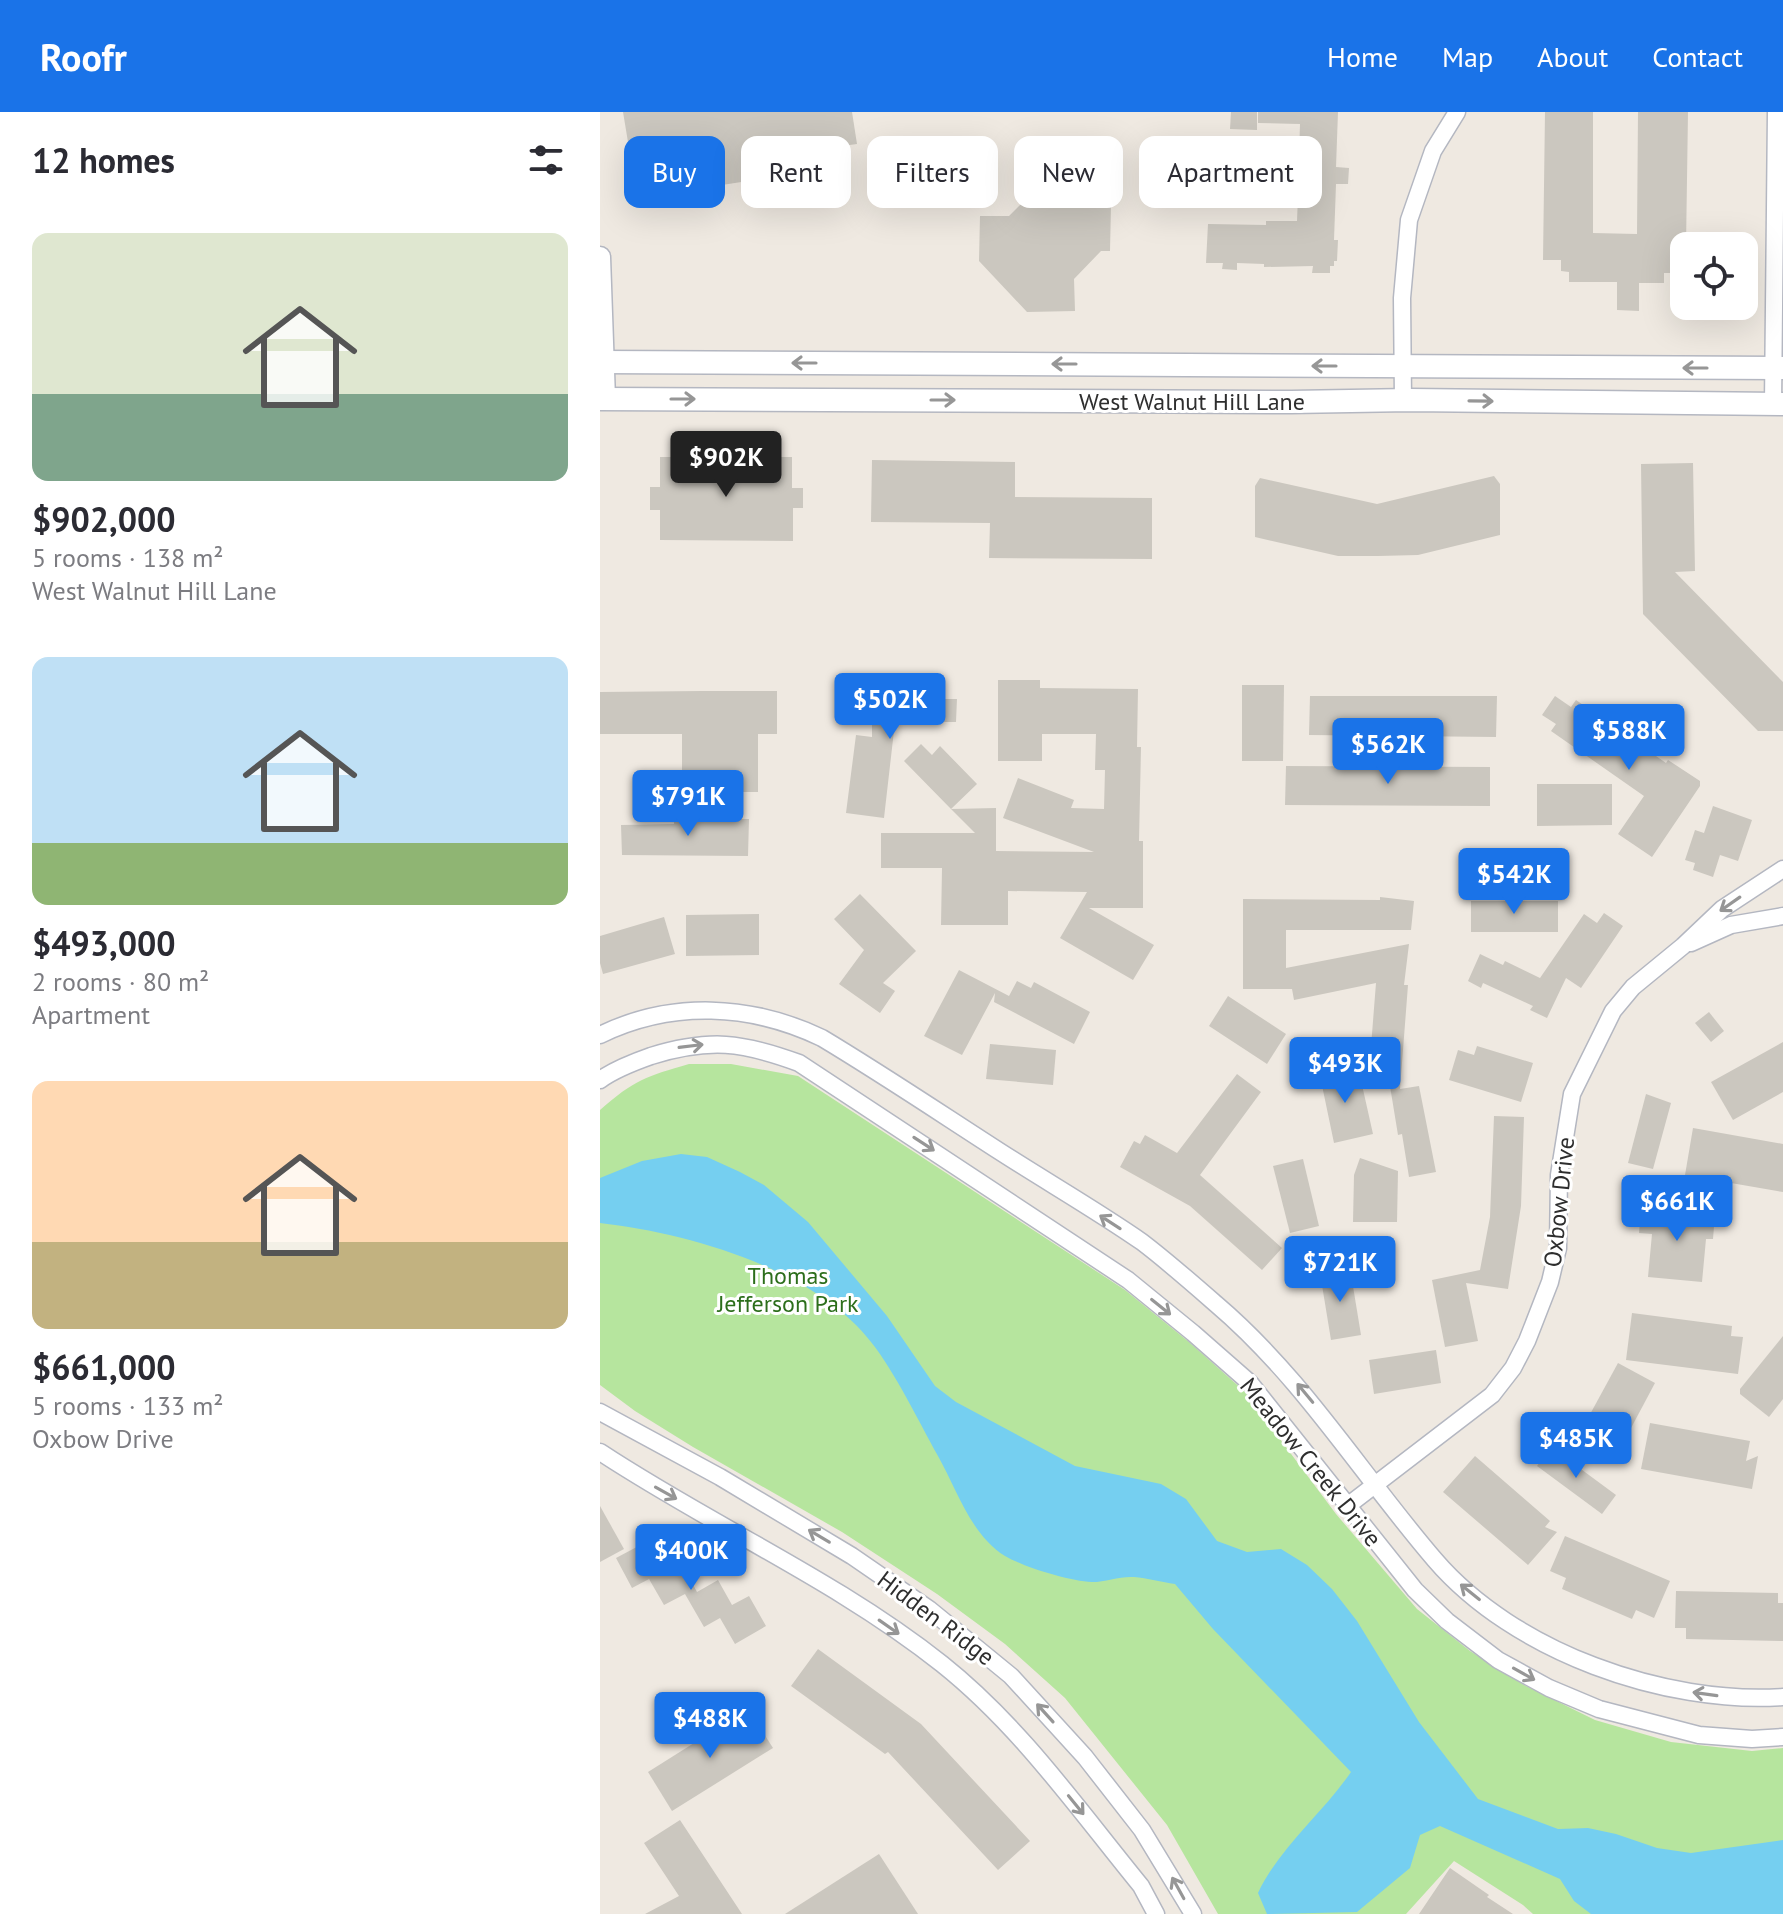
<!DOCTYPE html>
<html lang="en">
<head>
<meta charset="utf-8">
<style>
  :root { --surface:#fff; --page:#f2f2f3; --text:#2b2b33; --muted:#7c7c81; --accent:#1a73e8 }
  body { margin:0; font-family:"PT Sans",sans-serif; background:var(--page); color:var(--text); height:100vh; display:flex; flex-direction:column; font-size:30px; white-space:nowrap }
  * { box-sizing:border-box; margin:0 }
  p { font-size:26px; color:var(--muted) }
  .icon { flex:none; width:44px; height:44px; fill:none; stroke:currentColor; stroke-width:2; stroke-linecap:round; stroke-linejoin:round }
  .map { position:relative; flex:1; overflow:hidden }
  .details { display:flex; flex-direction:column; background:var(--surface); width:600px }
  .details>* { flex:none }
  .hud { position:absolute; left:24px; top:24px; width:760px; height:72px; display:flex; gap:16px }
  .fabs { position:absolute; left:1070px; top:120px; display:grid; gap:16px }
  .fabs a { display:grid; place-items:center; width:88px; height:88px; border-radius:16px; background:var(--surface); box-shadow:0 8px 32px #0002; font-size:40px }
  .price { position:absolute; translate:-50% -68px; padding:0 18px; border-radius:8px; background:var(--accent); color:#fff; font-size:26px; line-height:52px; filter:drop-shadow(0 2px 4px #0008) }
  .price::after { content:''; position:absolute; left:50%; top:48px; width:24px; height:18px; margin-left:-12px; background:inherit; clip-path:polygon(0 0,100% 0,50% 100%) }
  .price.current { background:#222; color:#fff }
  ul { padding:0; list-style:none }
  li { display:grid; align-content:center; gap:16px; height:424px; padding:0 32px }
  li span { display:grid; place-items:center; height:248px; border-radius:16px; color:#555 }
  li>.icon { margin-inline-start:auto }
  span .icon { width:144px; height:144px; fill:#fffc; stroke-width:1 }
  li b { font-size:34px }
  h2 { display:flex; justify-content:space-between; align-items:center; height:96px; padding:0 32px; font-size:34px }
  .tag { padding:0 28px; border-radius:16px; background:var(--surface); box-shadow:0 8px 32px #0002; font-size:28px; line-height:72px }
  .tag.current { background:var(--accent); color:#fff }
  header { display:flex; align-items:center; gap:48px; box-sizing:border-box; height:112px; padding:0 40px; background:var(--accent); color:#fff }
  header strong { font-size:38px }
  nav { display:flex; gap:44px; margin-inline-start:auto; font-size:28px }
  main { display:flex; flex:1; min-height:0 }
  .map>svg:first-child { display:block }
  .green { fill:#b6e59e }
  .water { fill:#75cff0 }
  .building { fill:#cbc7bf }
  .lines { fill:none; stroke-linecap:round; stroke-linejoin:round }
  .minor-casing { stroke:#b4b7c1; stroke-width:19 }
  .tertiary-casing { stroke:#b4b7c1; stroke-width:23 }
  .secondary-casing { stroke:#b4b7c1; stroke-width:25 }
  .minor { stroke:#fff; stroke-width:16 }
  .tertiary { stroke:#fff; stroke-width:20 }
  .secondary { stroke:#fff; stroke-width:22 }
  .oneway { stroke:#969696 }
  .labels { text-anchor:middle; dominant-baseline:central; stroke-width:6; stroke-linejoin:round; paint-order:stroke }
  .street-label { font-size:24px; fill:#2e2e2e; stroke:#fff }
  .park-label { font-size:24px; fill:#2c6e1b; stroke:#fff }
</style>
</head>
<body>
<header>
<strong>Roofr</strong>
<nav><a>Home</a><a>Map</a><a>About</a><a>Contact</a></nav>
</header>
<main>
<section class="details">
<h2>12 homes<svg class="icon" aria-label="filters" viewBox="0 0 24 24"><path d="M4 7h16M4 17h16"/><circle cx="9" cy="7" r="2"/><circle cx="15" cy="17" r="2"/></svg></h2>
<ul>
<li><span style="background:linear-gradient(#dfe7d0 65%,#7fa58c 0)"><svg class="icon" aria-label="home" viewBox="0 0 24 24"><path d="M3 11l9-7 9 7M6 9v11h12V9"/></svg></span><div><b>$902,000</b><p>5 rooms · 138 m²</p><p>West Walnut Hill Lane</p></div></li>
<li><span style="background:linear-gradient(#bfe0f5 75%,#8fb573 0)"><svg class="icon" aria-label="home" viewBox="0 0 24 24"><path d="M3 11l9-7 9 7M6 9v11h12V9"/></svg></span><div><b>$493,000</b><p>2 rooms · 80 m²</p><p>Apartment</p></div></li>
<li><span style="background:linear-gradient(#ffd9b3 65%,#c2b280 0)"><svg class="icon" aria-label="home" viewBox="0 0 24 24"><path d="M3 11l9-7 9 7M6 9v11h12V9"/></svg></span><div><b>$661,000</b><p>5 rooms · 133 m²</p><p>Oxbow Drive</p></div></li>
</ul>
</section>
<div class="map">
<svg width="1183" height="1802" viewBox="0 0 1183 1802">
  <rect width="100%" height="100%" fill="#efe9e1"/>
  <path class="green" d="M 89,952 L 131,952 L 198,964 L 525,1178 L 589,1230 L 644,1279 L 736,1402 L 817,1497 L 870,1539 L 924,1573 L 995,1608 L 1071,1630 L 1152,1639 L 1183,1636 L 1183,1802 L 933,1802 L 923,1793 L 854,1749 L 806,1802 L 618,1802 L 567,1713 L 465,1586 L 405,1532 L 337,1482 L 242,1420 L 93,1335 L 35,1299 L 0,1273 L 0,998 C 34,968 47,964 89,952 Z"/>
  <g class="water">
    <polygon points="638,61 651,61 650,87 638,86"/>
    <path d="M 81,1042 L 107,1045 L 140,1060 L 164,1073 L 208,1110 L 287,1204 L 335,1274 L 356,1290 L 475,1354 L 561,1372 L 586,1387 L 617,1429 L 647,1440 L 681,1437 L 707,1453 L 732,1477 L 757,1509 L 819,1610 L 878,1687 L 958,1717 L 988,1716 L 1016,1722 L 1057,1736 L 1091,1741 L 1183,1728 L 1183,1802 L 991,1802 L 974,1789 L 960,1767 L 840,1714 L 820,1723 L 810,1756 L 757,1800 L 667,1802 L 658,1781 C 679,1736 723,1701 751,1660 L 613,1517 L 575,1472 C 562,1470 547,1466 534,1465 C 520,1464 506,1470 492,1470 C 469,1469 424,1455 405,1444 C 371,1423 357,1378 338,1344 C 319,1310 295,1260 271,1230 C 215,1157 88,1121 0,1111 L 0,1066 L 42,1049 Z"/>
  </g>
  <g class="building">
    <polygon points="23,0 252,0 257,32 235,35 238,55 57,83 54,63 34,66"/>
    <polygon points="631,0 657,0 657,18 630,17"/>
    <polygon points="658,0 738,0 736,55 749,56 748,72 736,72 734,128 738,128 737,149 734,149 734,154 730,154 730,161 712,161 713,154 664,155 664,152 637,151 637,158 622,157 623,151 606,151 608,112 666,113 666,109 697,109 698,84 692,84 693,44 699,44 700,12 658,11"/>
    <polygon points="945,0 993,0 993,121 1037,122 1038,0 1088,0 1086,134 1084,137 1078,137 1078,161 1064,161 1064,171 1039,171 1039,199 1017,198 1017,170 969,170 969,160 961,159 961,148 943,148"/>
    <polygon points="415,44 464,44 511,93 510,139 501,139 474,167 475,199 427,200 379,149 380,104 409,104 426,87 415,76"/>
    <polygon points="60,345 192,345 192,376 203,376 203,396 193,396 193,429 60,428 60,398 50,398 50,375 60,375"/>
    <polygon points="272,348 415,350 415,385 552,386 552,447 389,446 390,411 271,410"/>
    <polygon points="1093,351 1095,459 1075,460 1183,570 1183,619 1158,619 1043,502 1041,352"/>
    <polygon points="894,364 900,372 900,423 818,443 778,444 738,444 655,425 655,374 660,366 777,392"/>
    <polygon points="398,568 440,568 440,576 538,577 537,635 541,635 539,729 543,729 543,796 489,796 554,833 533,868 460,826 487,780 408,779 408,813 341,813 342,756 281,756 281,721 375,721 351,697 396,696 396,739 494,740 403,706 418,666 474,688 471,696 504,697 505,658 495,658 496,622 442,622 442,649 398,649"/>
    <polygon points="642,573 684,573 683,649 642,649"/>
    <polygon points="272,574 340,574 340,587 357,587 356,610 295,610 284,706 246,701 256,623 272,625"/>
    <polygon points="102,579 177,579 177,622 158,622 158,680 82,680 82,622 0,622 0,580"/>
    <polygon points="710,584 897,584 896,625 709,623"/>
    <polygon points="955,584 971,595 976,588 1066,651 1068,648 1100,669 1100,674 1052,745 1018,722 1044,684 951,619 956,612 942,603"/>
    <polygon points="321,632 332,643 340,634 377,672 351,697 304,649"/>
    <polygon points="686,654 890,655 890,694 685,693"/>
    <polygon points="937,672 1012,672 1012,713 937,714"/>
    <polygon points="1113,694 1152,708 1138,749 1120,743 1113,765 1093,758 1095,751 1085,748 1095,718 1104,721"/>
    <polygon points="74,706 149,707 148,744 22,743 21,713 74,712"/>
    <polygon points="260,782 316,839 283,871 295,879 280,901 239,872 264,838 234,807"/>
    <polygon points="780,785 814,789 811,818 686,818 686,856 809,832 804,873 808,873 800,977 819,974 836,1060 809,1065 802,1022 798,1023 788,962 769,960 776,871 694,888 692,877 643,877 643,787 780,788"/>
    <rect x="871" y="789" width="87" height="31"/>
    <polygon points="1004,801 1023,814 981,876 966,866 947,906 930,898 933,894 883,871 881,876 868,869 880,842 903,853 905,849 940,866 984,802 997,811"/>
    <polygon points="159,802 159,843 86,844 86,803"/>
    <polygon points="64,805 75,842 3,862 0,851 0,824"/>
    <polygon points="359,858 409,884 417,869 431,876 434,870 490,900 474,932 394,890 395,881 362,943 324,924"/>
    <polygon points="628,884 686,922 667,952 609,914"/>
    <polygon points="1109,900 1124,919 1111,930 1095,911"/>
    <polygon points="1183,930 1183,980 1133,1008 1111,970"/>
    <polygon points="390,932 456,938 453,973 386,967"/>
    <polygon points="877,934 933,951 921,990 849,968 858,938 874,943"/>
    <polygon points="743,954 746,967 760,964 773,1022 734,1031 719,959"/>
    <polygon points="637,962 661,980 600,1063 682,1136 662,1158 590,1094 520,1055 534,1029 540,1032 545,1023 577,1041"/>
    <polygon points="1046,982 1071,991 1053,1057 1028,1051"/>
    <polygon points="894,1004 924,1005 921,1094 908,1177 866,1171 878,1229 845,1235 832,1168 880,1158 890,1105"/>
    <polygon points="1093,1016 1183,1032 1183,1080 1085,1063"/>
    <polygon points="760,1046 798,1059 797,1110 753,1110 754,1063"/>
    <polygon points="703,1047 719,1114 690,1121 673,1054"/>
    <polygon points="1041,1097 1115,1102 1113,1127 1106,1127 1102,1170 1048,1165 1052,1122 1039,1121"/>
    <polygon points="750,1156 761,1223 731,1228 720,1161"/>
    <polygon points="1032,1201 1132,1214 1131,1224 1143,1225 1138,1262 1026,1248"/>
    <polygon points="1183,1224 1183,1287 1169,1305 1140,1282 1140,1277"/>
    <polygon points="836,1238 841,1271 774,1282 769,1248"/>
    <polygon points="1018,1251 1055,1271 1014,1348 976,1328"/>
    <polygon points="1050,1311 1150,1329 1146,1349 1158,1344 1152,1377 1041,1357"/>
    <polygon points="951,1335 1016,1383 1002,1402 937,1354"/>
    <polygon points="875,1344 950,1409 945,1415 957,1420 928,1453 843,1380"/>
    <polygon points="0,1394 24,1437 0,1450"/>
    <polygon points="965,1424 1070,1469 1054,1506 1036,1498 1032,1507 962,1477 966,1466 950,1459"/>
    <polygon points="48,1429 61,1454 78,1445 97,1480 118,1468 132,1493 149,1484 166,1514 135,1532 120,1506 104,1515 85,1482 64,1493 49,1467 32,1476 16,1446"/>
    <polygon points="1076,1479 1178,1481 1178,1491 1183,1491 1183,1529 1086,1527 1086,1516 1075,1516"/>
    <polygon points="218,1537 321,1612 430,1729 398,1758 288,1640 285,1642 191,1574"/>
    <polygon points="148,1597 173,1636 72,1699 48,1660"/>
    <polygon points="80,1708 142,1802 45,1802 79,1784 44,1731"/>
    <polygon points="279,1742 318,1802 185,1802"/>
    <polygon points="850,1756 889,1783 887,1785 913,1802 819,1802"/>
  </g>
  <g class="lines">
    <g class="minor-casing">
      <g id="minor">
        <polyline points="803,289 802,186 809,108 833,39 857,0"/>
        <polyline points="1173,292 1176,0"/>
        <polyline points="1091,831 1131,813 1183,804"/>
        <path d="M 0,923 C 72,888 151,892 222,926 C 282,962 340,1001 399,1039 C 447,1070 496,1098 542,1130 C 567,1149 592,1171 616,1192 C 703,1266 761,1362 835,1448 C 914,1540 1065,1593 1183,1585"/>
        <path d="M 0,968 C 15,957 34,950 51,944 C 110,926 142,930 199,951 L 528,1168 L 593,1221 L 650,1271 L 815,1478 L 847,1509 L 898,1548 L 949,1576 L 999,1597 L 1099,1623 L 1152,1627 L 1183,1625"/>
        <polyline points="0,1300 120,1365 252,1444 329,1497 411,1564 485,1645 542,1718 593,1802"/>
        <path d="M 0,1340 C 112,1414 236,1468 342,1552 C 420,1614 478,1697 541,1774 L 556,1802"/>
        <polyline points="746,1395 892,1283 913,1256 927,1229 950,1170 958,1136 959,1063 972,982 1013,899 1033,875 1083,834 1122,797 1183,757"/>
      </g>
    </g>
    <g class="tertiary-casing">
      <polyline id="tertiary" points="0,145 5,287"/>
    </g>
    <g class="secondary-casing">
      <g id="secondary">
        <polyline points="0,250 1183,256"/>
        <polyline points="0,287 691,290 810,288 1183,292"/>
      </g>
    </g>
    <use href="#minor" class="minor"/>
    <use href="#tertiary" class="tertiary"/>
    <use href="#secondary" class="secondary"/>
  </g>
  <defs><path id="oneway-shaft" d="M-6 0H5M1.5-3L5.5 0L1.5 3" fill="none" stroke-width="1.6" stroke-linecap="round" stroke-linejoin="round" transform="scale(2)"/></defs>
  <g class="oneway">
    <use href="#oneway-shaft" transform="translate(204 251) rotate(-180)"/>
    <use href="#oneway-shaft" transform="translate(464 252) rotate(-180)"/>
    <use href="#oneway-shaft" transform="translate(724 254) rotate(-180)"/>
    <use href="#oneway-shaft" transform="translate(1095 256) rotate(-180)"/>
    <use href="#oneway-shaft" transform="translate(83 287)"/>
    <use href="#oneway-shaft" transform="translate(343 288)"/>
    <use href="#oneway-shaft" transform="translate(881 289) rotate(1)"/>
    <use href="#oneway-shaft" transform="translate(1130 792) rotate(145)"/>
    <use href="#oneway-shaft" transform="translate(91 934) rotate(-7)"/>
    <use href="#oneway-shaft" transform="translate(324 1032) rotate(33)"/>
    <use href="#oneway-shaft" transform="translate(510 1110) rotate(-147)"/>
    <use href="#oneway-shaft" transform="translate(561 1195) rotate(39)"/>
    <use href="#oneway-shaft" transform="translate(705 1281) rotate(-130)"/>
    <use href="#oneway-shaft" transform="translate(66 1381) rotate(29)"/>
    <use href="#oneway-shaft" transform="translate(219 1424) rotate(-149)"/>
    <use href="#oneway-shaft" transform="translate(870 1480) rotate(-141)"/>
    <use href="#oneway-shaft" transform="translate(289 1515) rotate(35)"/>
    <use href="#oneway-shaft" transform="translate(924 1562) rotate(29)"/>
    <use href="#oneway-shaft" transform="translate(1105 1582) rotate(-172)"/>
    <use href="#oneway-shaft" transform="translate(445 1601) rotate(-132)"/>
    <use href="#oneway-shaft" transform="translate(476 1693) rotate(51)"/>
    <use href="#oneway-shaft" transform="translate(578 1776) rotate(-119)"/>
  </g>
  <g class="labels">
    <g class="street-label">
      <text x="592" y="289">West Walnut Hill Lane</text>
      <text transform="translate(959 1090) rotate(-84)">Oxbow Drive</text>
      <text transform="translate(711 1350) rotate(51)">Meadow Creek Drive</text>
      <text transform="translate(336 1506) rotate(37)">Hidden Ridge</text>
    </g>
    <g class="park-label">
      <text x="188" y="1163">Thomas<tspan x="188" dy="28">Jefferson Park</tspan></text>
    </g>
  </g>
</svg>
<div class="fabs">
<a><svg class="icon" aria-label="locate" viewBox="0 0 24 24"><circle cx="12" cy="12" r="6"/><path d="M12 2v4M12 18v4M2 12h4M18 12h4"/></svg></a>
</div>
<b class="price current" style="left:126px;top:387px">$902K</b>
<b class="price" style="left:290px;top:629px">$502K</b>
<b class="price" style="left:1029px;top:660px">$588K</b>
<b class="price" style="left:788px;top:674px">$562K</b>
<b class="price" style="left:88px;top:726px">$791K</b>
<b class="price" style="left:914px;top:804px">$542K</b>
<b class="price" style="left:745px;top:993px">$493K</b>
<b class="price" style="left:1077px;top:1131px">$661K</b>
<b class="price" style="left:740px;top:1192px">$721K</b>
<b class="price" style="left:976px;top:1368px">$485K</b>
<b class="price" style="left:91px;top:1480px">$400K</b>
<b class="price" style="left:110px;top:1648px">$488K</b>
<div class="hud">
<a class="tag current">Buy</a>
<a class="tag">Rent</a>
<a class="tag">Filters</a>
<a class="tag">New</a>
<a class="tag">Apartment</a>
</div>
</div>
</main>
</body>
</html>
